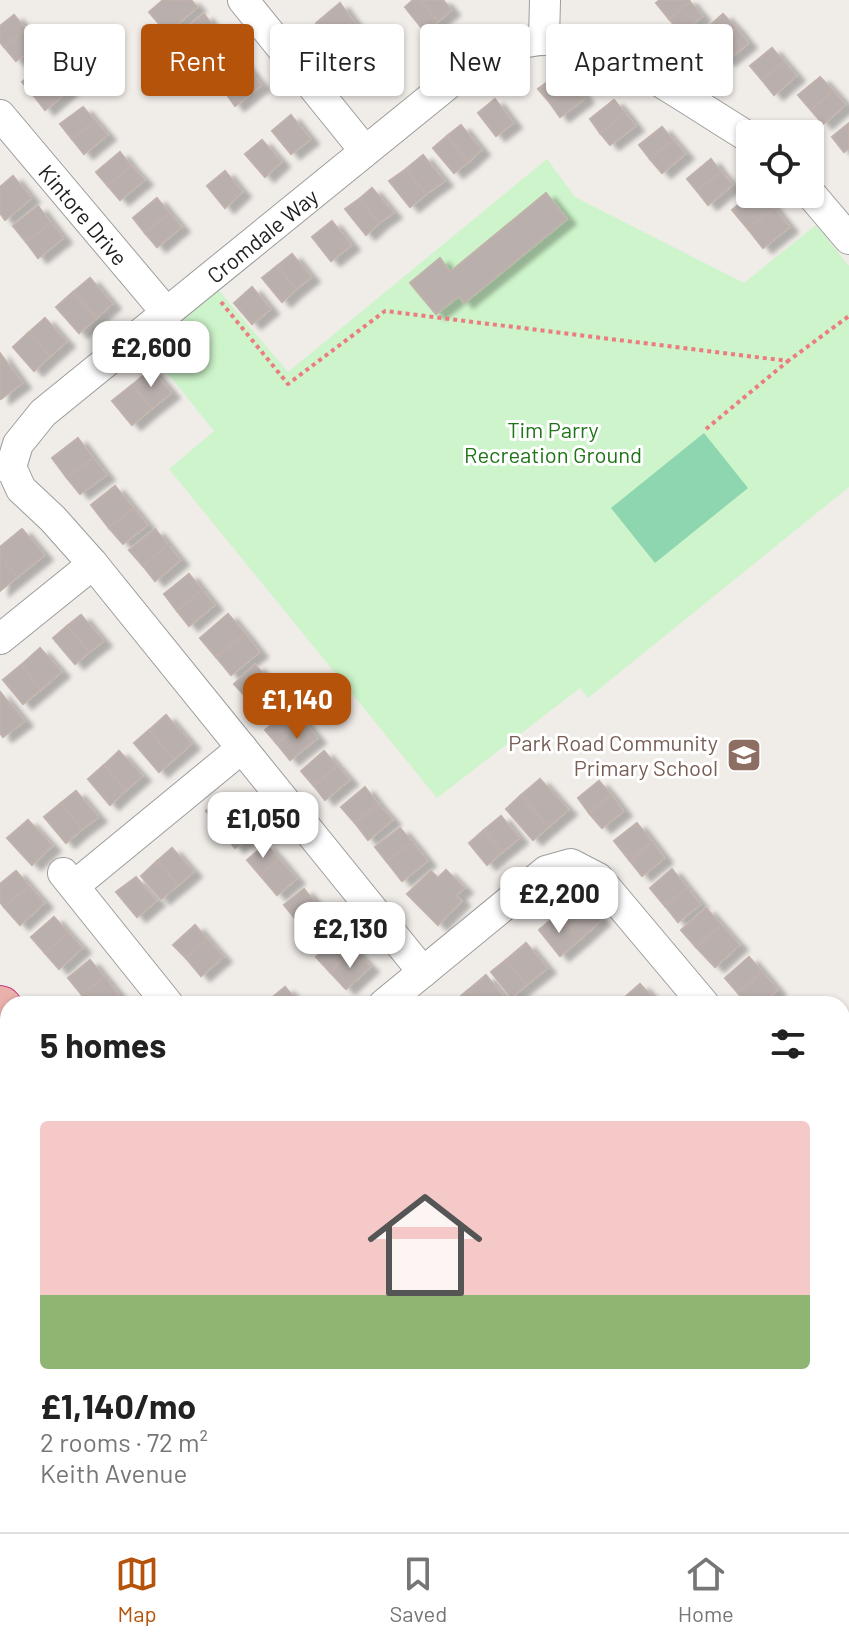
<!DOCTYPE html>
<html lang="en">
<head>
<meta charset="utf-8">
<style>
  :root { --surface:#fff; --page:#f2f2f2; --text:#222; --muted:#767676; --line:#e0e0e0; --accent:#b45309 }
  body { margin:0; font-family:Barlow,sans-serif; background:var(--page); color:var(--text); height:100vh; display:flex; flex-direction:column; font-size:30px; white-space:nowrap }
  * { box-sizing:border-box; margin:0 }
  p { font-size:26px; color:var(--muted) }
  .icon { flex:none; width:44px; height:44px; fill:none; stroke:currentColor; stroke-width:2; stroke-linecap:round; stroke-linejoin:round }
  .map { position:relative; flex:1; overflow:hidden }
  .sheet { position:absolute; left:0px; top:996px; width:850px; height:536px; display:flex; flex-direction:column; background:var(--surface); border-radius:24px 24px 0 0; box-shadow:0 2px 6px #0004 }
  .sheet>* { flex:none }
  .banner { position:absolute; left:24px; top:24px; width:802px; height:72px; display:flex; gap:16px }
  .buttons { position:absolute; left:736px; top:120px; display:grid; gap:16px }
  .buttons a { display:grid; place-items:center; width:88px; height:88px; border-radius:8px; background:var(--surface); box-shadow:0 2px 6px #0004; font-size:40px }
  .price { position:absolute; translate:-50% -68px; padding:0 18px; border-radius:16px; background:#fff; color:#222; font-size:26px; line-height:52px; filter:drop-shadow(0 2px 4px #0008) }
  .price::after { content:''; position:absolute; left:50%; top:48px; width:24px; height:18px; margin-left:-12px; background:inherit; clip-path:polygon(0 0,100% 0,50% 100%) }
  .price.on { background:var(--accent); color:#fff }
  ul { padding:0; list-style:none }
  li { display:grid; align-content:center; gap:16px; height:424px; padding:0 40px }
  li span { display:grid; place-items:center; height:248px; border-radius:8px; color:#555 }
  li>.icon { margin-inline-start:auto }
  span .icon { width:144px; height:144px; fill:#fffc; stroke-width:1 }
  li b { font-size:34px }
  h2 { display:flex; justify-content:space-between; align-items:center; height:96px; padding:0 40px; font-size:34px }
  .tag { padding:0 28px; border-radius:8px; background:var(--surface); box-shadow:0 2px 6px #0004; font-size:28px; line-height:72px }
  .tag.on { background:var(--accent); color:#fff }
  .dock { display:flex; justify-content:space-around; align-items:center; height:112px; border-top:2px solid var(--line); background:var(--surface); font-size:22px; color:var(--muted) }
  .dock a { display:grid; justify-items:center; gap:4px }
  .dock .on { color:var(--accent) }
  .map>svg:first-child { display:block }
  .park { fill:#cdf4ca }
  .pitch { fill:#8ed6af }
  .building { fill:#b9b0ad; stroke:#c0b1ab; stroke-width:2; filter:url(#shadow) }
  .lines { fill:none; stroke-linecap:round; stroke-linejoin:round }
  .minor-casing { stroke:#9d9d9d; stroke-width:32 }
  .trunk-casing { stroke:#ca3982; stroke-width:46 }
  .path { stroke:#ec7c83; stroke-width:4; stroke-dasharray:4 4; stroke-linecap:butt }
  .minor { stroke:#fff; stroke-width:30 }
  .trunk { stroke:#e9b0ac; stroke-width:44 }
  .labels { text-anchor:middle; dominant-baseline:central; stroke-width:6; stroke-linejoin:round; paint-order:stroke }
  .street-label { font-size:22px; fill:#202020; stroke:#fff }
  .park-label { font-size:22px; fill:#1f7517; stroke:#fff }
  .education-label { font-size:22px; fill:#785e54; stroke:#fff; text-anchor:end }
</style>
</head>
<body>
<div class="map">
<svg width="849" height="1532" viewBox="0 0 849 1532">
  <defs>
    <filter id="shadow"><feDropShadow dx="9" dy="5" stdDeviation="2" flood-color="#0004"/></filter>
  </defs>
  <rect width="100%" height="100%" fill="#f0ece8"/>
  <polygon class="park" points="547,159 575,197 744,283 816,225 849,266 849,487 588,698 580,688 437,798 169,469 214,431 144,344 216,287 288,372"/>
  <polygon class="pitch" points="704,433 748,488 655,563 611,508"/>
  <g class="building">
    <polygon points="163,0 191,0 197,7 167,33 149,12"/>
    <polygon points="413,0 421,0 438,21 425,32 405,7"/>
    <polygon points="421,0 443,0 451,10 438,21"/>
    <polygon points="660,0 689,0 690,2 669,19 656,3"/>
    <polygon points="690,2 702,16 681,33 669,19"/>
    <polygon points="340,3 353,21 330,39 316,23"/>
    <polygon points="204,14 214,27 189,47 179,34"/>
    <polygon points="723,14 736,28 714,47 701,33"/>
    <polygon points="14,15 26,29 4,47 0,42 0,26"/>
    <polygon points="353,21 366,36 343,56 330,39"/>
    <polygon points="214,27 225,41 201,61 189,47"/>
    <polygon points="736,28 748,43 726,61 714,47"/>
    <polygon points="26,29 37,43 16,61 4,47"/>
    <polygon points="374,47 389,65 364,85 350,67"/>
    <polygon points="772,48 784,62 762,80 750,66"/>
    <polygon points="238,57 250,71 225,92 213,77"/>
    <polygon points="784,62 796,76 774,95 762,80"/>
    <polygon points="46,63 57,76 34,96 22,82"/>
    <polygon points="564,70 575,84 550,103 538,89"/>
    <polygon points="250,71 261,85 235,106 225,92"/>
    <polygon points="57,76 69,90 45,110 34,96"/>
    <polygon points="820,77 833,91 811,110 798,95"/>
    <polygon points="575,84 585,98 560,117 550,103"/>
    <polygon points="833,91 845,105 823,124 811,110"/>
    <polygon points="495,99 513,123 496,136 478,113"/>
    <polygon points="614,100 625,113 600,133 590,119"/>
    <polygon points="83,107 95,121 72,139 60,124"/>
    <polygon points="625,113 635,126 610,145 600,133"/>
    <polygon points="291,115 310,139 291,154 272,131"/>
    <polygon points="95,121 107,135 84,154 72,139"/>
    <polygon points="849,123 849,148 844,152 832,137"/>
    <polygon points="461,125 481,150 468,162 447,136"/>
    <polygon points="662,127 673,140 650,159 639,145"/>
    <polygon points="447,136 468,162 454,173 433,148"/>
    <polygon points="262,140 281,162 265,177 245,154"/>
    <polygon points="673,140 685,154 662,173 650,159"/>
    <polygon points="120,152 131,166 108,186 96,172"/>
    <polygon points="423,155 444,181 426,194 406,169"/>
    <polygon points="711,159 721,172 697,191 687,179"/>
    <polygon points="131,166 144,180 120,200 108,186"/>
    <polygon points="406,169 426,194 410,207 389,181"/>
    <polygon points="225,171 242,192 225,208 207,186"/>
    <polygon points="721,172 732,185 708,205 697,191"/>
    <polygon points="13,176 31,198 5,220 0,213 0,187"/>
    <polygon points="372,188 393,213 379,223 359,199"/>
    <polygon points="546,193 567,219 464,303 459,296 436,314 410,283 440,258 450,272"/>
    <polygon points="752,194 763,194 774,208 748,229 732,210"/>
    <polygon points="157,198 169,213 145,233 133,218"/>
    <polygon points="359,199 379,223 366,235 345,209"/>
    <polygon points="38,206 51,223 26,242 13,226"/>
    <polygon points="774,208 789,227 763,248 748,229"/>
    <polygon points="169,213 181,227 157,247 145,233"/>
    <polygon points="332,221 351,245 331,261 312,237"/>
    <polygon points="51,223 63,238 38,258 26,242"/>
    <polygon points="292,254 311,277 296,289 277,266"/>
    <polygon points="277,266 296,289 282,302 262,278"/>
    <polygon points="90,278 112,304 96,318 73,292"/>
    <polygon points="252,287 270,309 252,324 234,303"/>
    <polygon points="73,292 96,318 79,333 56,307"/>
    <polygon points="45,318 66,342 50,356 28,333"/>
    <polygon points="28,333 50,356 34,371 13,347"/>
    <polygon points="0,353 22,383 1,399 0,397"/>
    <polygon points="151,369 171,393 152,408 132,385"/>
    <polygon points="132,385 152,408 132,425 112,401"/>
    <polygon points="78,438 93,458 67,478 52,458"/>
    <polygon points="93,458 106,475 80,494 67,478"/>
    <polygon points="115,486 133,508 109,528 91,505"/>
    <polygon points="133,508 147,525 123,544 109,528"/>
    <polygon points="22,529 44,555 17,577 0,555 0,547"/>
    <polygon points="155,529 168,545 143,566 129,550"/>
    <polygon points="168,545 180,560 155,581 143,566"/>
    <polygon points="0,555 17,577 0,591"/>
    <polygon points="189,574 202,590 177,611 164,594"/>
    <polygon points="202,590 214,605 189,626 177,611"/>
    <polygon points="228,614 245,634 216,657 200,638"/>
    <polygon points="81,615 103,641 89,652 67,626"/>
    <polygon points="67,626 89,652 75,664 53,638"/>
    <polygon points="245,634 259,652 231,675 216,657"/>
    <polygon points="40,648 61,672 41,689 21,665"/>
    <polygon points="21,665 41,689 23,704 3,680"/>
    <polygon points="255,665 268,679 247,698 234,684"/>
    <polygon points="268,679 282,695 261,714 247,698"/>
    <polygon points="0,692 24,721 3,737 0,733"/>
    <polygon points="293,708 304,722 277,744 265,730"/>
    <polygon points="166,715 191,744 174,759 149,730"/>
    <polygon points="304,722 317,738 290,760 277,744"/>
    <polygon points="149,730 174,759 159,772 134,743"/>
    <polygon points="119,751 142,776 126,790 104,765"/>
    <polygon points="324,751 337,766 314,786 301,771"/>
    <polygon points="104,765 126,790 110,805 88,779"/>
    <polygon points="337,766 349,780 325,800 314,786"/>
    <polygon points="540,779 568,810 548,827 521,795"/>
    <polygon points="599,781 611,795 589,813 578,798"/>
    <polygon points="365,787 378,804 355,823 341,807"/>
    <polygon points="76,791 98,817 82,829 61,803"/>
    <polygon points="229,794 243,813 221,830 206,811"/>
    <polygon points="521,795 548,827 533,840 506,809"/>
    <polygon points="611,795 623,811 602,828 589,813"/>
    <polygon points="61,803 82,829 66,843 44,817"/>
    <polygon points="378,804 392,820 368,840 355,823"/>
    <polygon points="243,813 257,831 235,848 221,830"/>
    <polygon points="501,816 519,838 502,852 484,830"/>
    <polygon points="28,820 52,846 32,865 7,838"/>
    <polygon points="637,823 652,842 630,861 614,841"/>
    <polygon points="400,828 412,842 387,862 375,847"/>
    <polygon points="484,830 502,852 487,865 469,843"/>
    <polygon points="412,842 427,861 402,881 387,862"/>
    <polygon points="652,842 664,858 642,876 630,861"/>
    <polygon points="266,844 279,859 260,875 247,860"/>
    <polygon points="172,848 193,872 178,885 157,861"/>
    <polygon points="279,859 296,879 277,895 260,875"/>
    <polygon points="157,861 178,885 161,899 141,876"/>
    <polygon points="672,869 687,888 665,906 650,888"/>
    <polygon points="446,870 464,888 456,895 461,901 438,925 407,894 431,871 438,878"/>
    <polygon points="16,871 29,886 4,907 0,902 0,884"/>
    <polygon points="136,877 156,901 137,917 116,892"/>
    <polygon points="29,886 44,903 20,925 4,907"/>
    <polygon points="687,888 700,904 678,922 665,906"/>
    <polygon points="304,889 317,905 297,921 284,905"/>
    <polygon points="580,896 601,920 580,939 558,914"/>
    <polygon points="317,905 332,923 312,939 297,921"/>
    <polygon points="706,908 721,925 696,947 681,930"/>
    <polygon points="558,914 580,939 560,956 539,930"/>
    <polygon points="54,917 68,933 45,953 31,937"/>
    <polygon points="195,925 207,939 186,958 173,945"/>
    <polygon points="721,925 739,945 715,967 696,947"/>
    <polygon points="68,933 82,948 59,969 45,953"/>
    <polygon points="341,935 354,950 330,972 316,957"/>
    <polygon points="207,939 223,957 201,976 186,958"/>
    <polygon points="526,943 547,968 526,985 506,960"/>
    <polygon points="354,950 370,967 346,989 330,972"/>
    <polygon points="749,957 762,972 738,993 725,978"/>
    <polygon points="90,960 104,977 82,995 68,978"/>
    <polygon points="506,960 526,985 511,997 491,972"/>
    <polygon points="762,972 777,990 761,1004 747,1004 738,993"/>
    <polygon points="486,975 506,1000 502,1004 480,1004 468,990"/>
    <polygon points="104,977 118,994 105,1004 89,1004 82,995"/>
    <polygon points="640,984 658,1004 624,1003 627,1000 624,998"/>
    <polygon points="285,987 300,1004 273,1004 269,1000"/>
    <polygon points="468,990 480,1004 458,1004 455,1001"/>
    <polygon points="842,1144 849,1152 849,1175 846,1178 842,1174"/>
    <polygon points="8,1160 8,1198 0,1191 0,1170"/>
    <polygon points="8,1241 8,1271 0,1274 0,1243"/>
    <polygon points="0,1334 8,1349 8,1371 0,1375"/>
    <polygon points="267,1524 288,1524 281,1532 260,1532"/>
  </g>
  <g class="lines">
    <g class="minor-casing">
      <g id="minor">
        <polyline points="243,0 365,151"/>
        <polyline points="544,40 545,0"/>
        <path id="s1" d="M 0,115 L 166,312"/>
        <polyline points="810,193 849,239"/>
        <polyline points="0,466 11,467 21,489 53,519 93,564 423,972"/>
        <path id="s2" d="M 11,467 L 18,444 L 43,413 L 474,63 C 550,19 599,43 667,86 C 695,103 722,121 750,138"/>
        <polyline points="0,639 93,564"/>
        <polyline points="63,873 168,1004"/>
        <polyline points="74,886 242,748"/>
        <polyline points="384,1004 546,871 571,864 598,878 704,1004"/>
        <polyline points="0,1115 8,1124"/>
        <polyline points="842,1247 849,1241"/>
        <polyline points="0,1315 8,1313"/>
        <polyline points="842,1373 849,1383"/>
        <polyline points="0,1456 8,1451"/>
        <polyline points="563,1524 571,1532"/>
        <polyline points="138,1532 145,1524"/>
      </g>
    </g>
    <g class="trunk-casing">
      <g id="trunk">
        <polyline points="0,1008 8,1018"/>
        <polyline points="411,1524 417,1532"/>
      </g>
    </g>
    <g class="path">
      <polyline points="221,302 288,384 385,311 788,361 849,316"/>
      <polyline points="706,429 788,361"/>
    </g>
    <use href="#minor" class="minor"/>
    <use href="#trunk" class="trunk"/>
  </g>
  <defs>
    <g id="school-square" transform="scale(1.8)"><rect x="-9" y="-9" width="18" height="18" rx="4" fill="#8d6e63" stroke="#fff"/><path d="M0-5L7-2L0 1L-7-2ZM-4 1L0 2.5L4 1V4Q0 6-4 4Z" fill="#fff"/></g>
  </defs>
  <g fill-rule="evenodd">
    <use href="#school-square" x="744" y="755"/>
  </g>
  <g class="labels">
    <g class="street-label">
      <text stroke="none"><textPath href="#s1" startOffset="130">Kintore Drive</textPath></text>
      <text stroke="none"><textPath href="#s2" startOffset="346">Cromdale Way</textPath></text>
    </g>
    <g class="park-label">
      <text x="553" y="429">Tim Parry<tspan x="553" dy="25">Recreation Ground</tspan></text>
    </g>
    <g class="education-label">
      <text x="718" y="742">Park Road Community<tspan x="718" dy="25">Primary School</tspan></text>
    </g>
  </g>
</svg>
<div class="buttons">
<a><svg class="icon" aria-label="locate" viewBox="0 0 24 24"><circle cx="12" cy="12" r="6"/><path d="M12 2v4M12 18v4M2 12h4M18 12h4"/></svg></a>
</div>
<b class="price" style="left:151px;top:389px">£2,600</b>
<b class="price on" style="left:297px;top:741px">£1,140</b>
<b class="price" style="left:263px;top:860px">£1,050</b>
<b class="price" style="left:559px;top:935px">£2,200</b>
<b class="price" style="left:350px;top:970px">£2,130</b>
<div class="banner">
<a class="tag">Buy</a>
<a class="tag on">Rent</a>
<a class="tag">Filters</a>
<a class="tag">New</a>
<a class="tag">Apartment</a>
</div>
<section class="sheet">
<h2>5 homes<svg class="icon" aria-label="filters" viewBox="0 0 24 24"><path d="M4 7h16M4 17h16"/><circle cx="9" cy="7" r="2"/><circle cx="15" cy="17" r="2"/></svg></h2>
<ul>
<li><span style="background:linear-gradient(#f6c9c9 70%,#8fb573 0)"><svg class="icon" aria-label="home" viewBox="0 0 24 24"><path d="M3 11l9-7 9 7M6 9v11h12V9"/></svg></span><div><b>£1,140/mo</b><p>2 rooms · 72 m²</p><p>Keith Avenue</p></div></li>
</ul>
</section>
</div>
<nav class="dock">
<a class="on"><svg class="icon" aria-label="map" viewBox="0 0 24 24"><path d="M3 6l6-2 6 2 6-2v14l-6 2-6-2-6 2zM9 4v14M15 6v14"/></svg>Map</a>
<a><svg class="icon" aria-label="saved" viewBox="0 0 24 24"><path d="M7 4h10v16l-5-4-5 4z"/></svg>Saved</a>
<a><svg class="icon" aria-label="home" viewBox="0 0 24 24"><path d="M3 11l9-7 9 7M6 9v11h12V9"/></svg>Home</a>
</nav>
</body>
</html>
